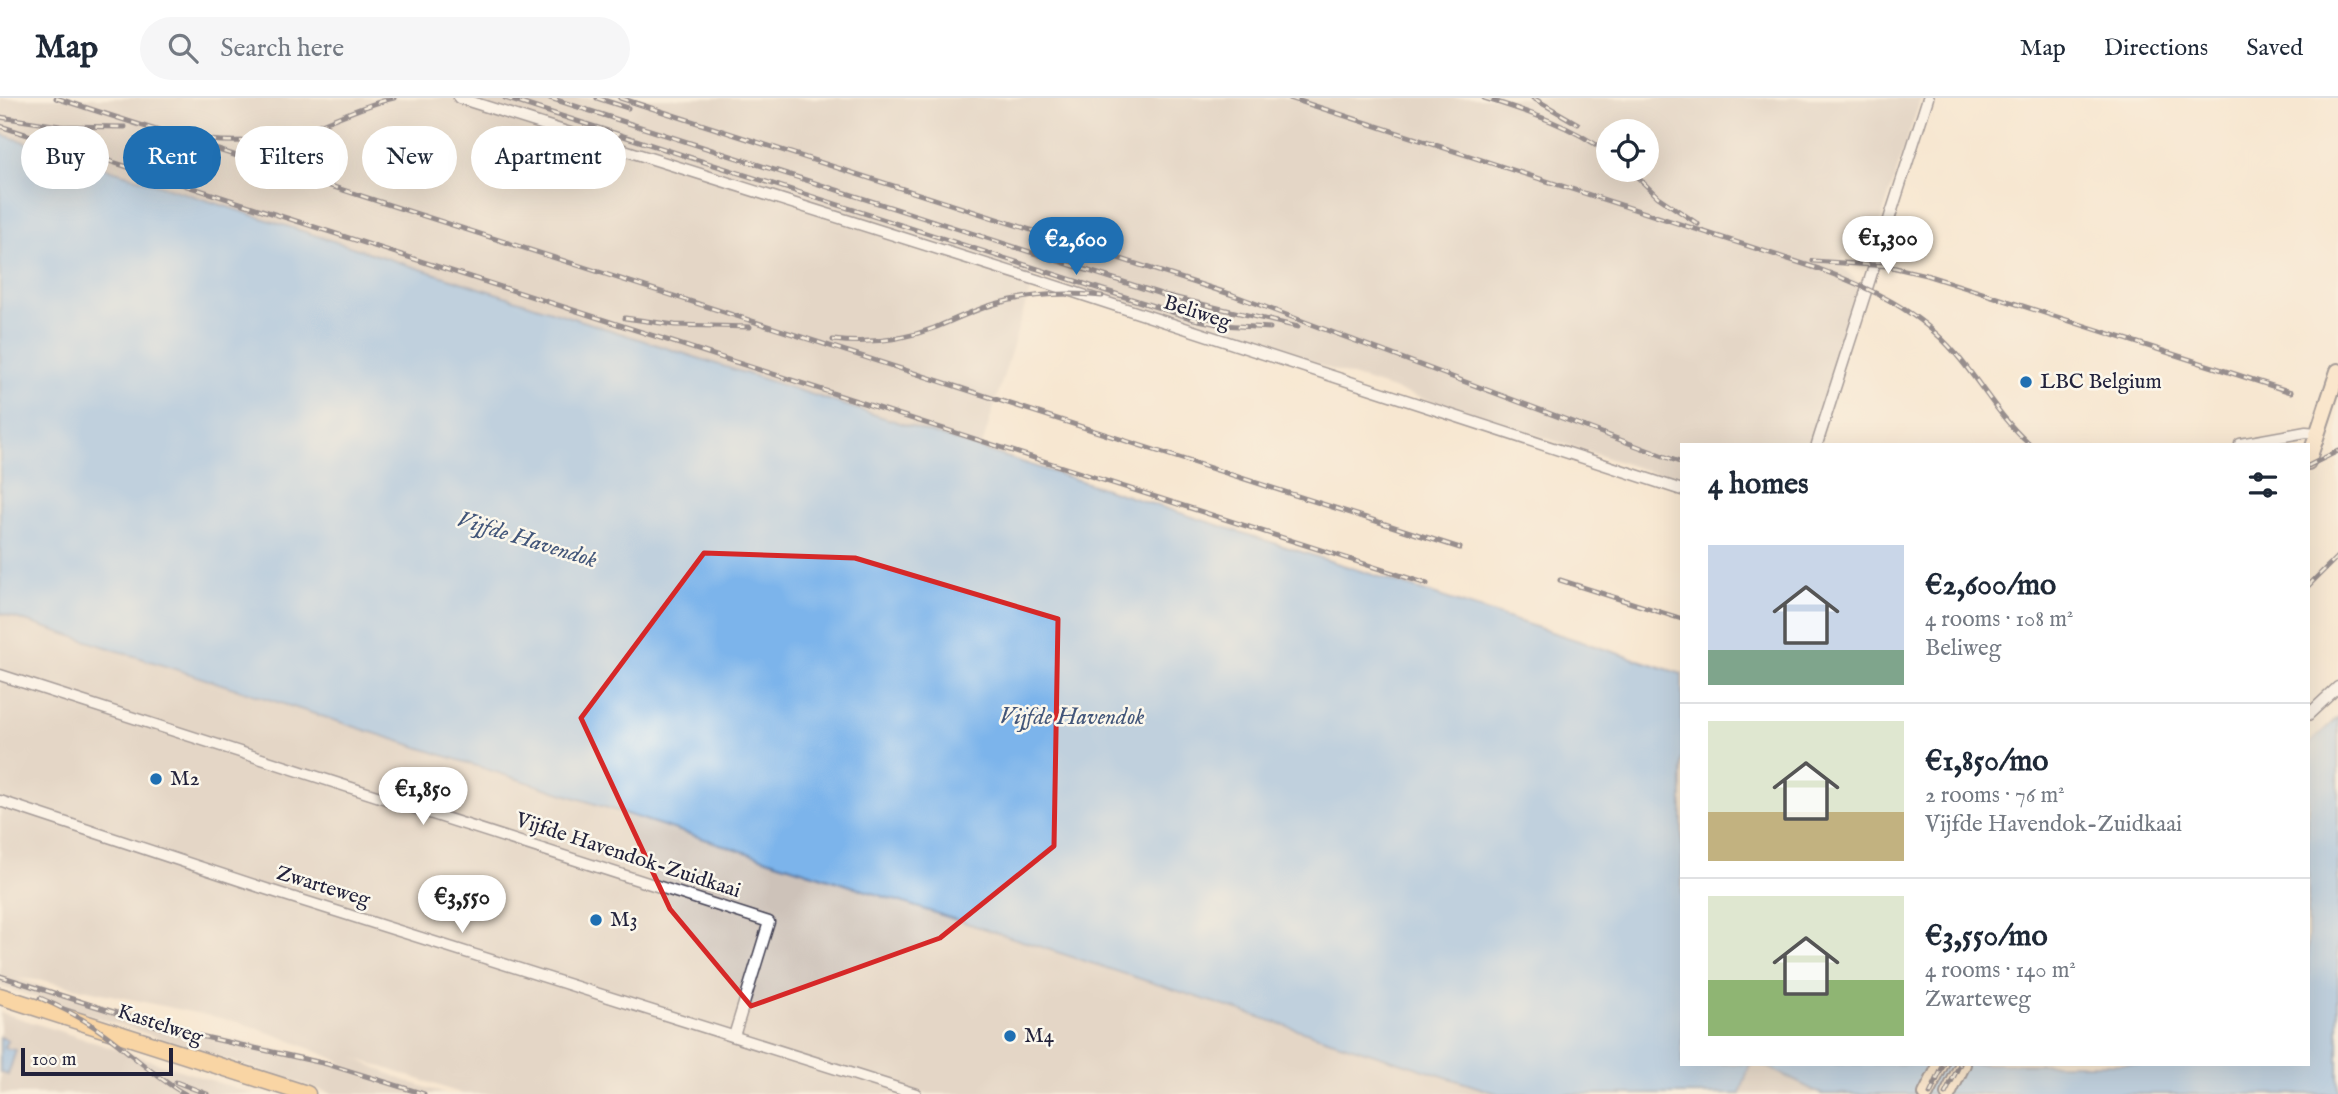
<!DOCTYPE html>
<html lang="en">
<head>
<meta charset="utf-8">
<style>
  :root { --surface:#fff; --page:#f6f6f7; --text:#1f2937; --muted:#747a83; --line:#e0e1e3; --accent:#1f6fb2 }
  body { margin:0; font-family:"IM FELL English",serif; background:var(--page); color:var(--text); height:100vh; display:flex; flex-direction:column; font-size:26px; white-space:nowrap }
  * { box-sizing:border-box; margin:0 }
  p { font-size:23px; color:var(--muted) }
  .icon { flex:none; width:38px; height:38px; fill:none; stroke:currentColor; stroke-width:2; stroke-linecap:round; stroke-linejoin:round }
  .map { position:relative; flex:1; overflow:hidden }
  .side { position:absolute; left:1680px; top:345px; width:630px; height:623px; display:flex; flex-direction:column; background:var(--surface); border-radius:0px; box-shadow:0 7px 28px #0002 }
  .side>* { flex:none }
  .hud { position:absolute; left:21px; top:28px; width:665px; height:63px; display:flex; gap:14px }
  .tools { position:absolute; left:1596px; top:21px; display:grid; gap:14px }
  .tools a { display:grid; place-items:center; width:63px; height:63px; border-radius:50%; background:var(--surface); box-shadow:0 7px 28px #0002; font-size:35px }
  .scale { position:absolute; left:21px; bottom:18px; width:152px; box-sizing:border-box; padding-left:7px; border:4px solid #22223b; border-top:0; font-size:19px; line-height:24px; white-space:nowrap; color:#22223b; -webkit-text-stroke:5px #fbf7ec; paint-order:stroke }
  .price { position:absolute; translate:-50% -60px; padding:0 16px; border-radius:24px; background:#fff; color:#222; font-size:23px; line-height:46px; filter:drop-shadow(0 2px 4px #0008) }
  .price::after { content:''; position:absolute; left:50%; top:42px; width:21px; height:16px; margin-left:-10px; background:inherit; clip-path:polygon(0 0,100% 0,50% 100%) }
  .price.on { background:var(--accent); color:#fff }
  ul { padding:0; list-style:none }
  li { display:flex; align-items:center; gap:21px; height:175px; padding:0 28px }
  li+li { border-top:2px solid var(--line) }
  li span { display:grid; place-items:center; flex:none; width:196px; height:140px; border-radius:0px; color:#555 }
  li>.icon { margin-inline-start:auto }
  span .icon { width:84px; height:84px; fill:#fffc; stroke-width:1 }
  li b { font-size:30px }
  h2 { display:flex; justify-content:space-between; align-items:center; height:84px; padding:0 28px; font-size:30px }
  .pill { padding:0 24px; border-radius:32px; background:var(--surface); box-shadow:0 7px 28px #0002; font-size:24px; line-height:63px }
  .pill.on { background:var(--accent); color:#fff }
  header { display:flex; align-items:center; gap:42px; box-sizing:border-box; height:98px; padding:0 35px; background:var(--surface); border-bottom:2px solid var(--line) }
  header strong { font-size:33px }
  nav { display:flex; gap:38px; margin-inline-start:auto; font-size:24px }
  .search { width:490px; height:63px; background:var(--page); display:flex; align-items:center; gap:18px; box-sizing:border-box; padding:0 24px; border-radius:38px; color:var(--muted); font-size:26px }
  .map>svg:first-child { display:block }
  .industrial { fill:#cdc2b9; fill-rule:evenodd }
  .water { fill:#7bb4eb; stroke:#4e6b93; stroke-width:2 }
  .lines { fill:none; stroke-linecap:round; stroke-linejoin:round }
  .street-casing { stroke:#424052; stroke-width:13 }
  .secondary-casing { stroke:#424052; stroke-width:18 }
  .primary-casing { stroke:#424052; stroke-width:19 }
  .street { stroke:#fff; stroke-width:10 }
  .secondary { stroke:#fde5c5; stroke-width:14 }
  .primary { stroke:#fbbe6e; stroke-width:16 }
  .rail-casing { stroke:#22223b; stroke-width:5 }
  .rail { stroke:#fbf7ec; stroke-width:2.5; stroke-dasharray:8; stroke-linecap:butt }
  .marked { fill:none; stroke:#d62828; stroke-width:5; stroke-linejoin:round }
  .poi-dot { fill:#1f6fb2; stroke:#fbf7ec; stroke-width:2.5 }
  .labels { text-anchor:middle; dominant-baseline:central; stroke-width:5; stroke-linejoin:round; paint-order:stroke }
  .street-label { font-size:21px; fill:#22223b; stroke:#fbf7ec }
  .poi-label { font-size:21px; fill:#22223b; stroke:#fbf7ec; text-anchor:start }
  .water-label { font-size:23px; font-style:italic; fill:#415579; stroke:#fbf7ec }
</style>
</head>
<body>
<header>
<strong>Map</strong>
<div class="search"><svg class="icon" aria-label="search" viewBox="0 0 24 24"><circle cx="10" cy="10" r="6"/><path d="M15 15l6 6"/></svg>Search here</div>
<nav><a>Map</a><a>Directions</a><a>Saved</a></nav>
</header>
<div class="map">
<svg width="2338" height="996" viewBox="0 0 2338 996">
  <rect width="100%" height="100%" fill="#fbf7ec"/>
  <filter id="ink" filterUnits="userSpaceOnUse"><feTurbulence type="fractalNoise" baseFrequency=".0143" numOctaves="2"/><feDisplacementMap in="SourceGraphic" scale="14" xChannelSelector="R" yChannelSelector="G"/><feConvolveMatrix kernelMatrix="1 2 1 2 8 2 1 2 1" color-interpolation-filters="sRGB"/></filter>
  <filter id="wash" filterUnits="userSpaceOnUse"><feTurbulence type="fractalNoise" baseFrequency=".00686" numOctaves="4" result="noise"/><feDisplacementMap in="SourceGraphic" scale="28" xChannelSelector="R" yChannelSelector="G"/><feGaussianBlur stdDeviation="1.57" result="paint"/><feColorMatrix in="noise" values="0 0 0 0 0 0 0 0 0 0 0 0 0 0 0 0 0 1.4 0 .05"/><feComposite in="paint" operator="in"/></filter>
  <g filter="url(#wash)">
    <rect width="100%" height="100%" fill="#f7e7d1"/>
    <g class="industrial">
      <path d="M 0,0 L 1921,0 L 1870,155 L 1866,160 L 1861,160 L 1845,156 L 1841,167 L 1856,183 L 1860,197 L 1811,346 L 1682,346 L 1682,384 L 1035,176 L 981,351 L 0,36 ZM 1608,33 L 1647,33 L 1647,72 L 1608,72 Z"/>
      <path d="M 0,515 L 1499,996 L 463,996 L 355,960 L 403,982 L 445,996 L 333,996 L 0,888 ZM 16,880 L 45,883 L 238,924 L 284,940 L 339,963 L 341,966 L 203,935 L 74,899 Z"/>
      <polygon points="0,914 143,960 253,996 0,996"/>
      <polygon points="1752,966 1760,966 1821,996 1740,996 1749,969"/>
    </g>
    <g class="water">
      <polygon points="0,36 1682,576 1682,966 1752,966 1749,969 1740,996 1499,996 0,515"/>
      <polygon points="2338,619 2338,996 1821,996 1761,966 2308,966 2308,647"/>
      <polygon points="0,939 8,942 4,950 16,952 8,977 0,974"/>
    </g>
  </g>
  <g filter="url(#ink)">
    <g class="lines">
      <g class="street-casing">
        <g id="street">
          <polyline points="459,0 1040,183 1682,392"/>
          <polyline points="1817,346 1928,0"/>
          <polyline points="2240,346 2306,334 2318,335"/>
          <polyline points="0,577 769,824 734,938"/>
          <polyline points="2308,617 2338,589"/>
          <polyline points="0,703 266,791 916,996"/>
        </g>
      </g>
      <g class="secondary-casing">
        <g id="secondary">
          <polyline points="2308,364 2338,273"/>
          <polyline points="1926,996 1941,966"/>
          <polyline points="1948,996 1963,966"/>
        </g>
      </g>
      <g class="primary-casing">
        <polyline id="primary" points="0,898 307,996"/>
      </g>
      <use href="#street" class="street"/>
      <use href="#secondary" class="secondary"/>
      <use href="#primary" class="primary"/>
      <g class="rail-casing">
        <g id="rail">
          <polyline points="56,0 1460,450"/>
          <polyline points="505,0 1194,221 1222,227 1270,230"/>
          <polyline points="550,0 1164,197 1298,229"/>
          <polyline points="597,0 628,10"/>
          <polyline points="620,0 1233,197 1682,365"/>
          <path d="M 1290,0 L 1819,171 C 1869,189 1919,213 1955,255 C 1981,285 1999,319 2029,346"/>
          <path d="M 1484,0 C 1529,14 1570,27 1608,55"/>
          <polyline points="1533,0 1578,26"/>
          <polyline points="0,19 60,28 125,29"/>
          <polyline points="0,28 1427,486"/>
          <path d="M 208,42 C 240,45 275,43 306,32 C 336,21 364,7 394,0"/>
          <polyline points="1630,72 1658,99 1698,126"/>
          <polyline points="1813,163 1887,168 1926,177 2291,294"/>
          <polyline points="625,220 675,227 750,229"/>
          <path d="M 833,242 C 867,246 902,242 934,230 C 954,222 974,212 995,206 C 1030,196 1066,194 1102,198"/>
          <polyline points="2308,368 2338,353"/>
          <polyline points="1560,482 1682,521"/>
          <polyline points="2308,488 2338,458"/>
          <polyline points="0,878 164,930 327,966 424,996"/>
          <path d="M 40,900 C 63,910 86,922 106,937 C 133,957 156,980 185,996"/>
          <polyline points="176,984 207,996"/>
          <polyline points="1930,996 1944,966"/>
          <polyline points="1945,996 1960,966"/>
        </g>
      </g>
      <use href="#rail" class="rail"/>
    </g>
  </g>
  <path d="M0 0H2338V996H0ZM 704,455 L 855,460 L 1058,521 L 1054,748 L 940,840 L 751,908 L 670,811 L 581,620 Z" fill="#f7e7d1" fill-opacity=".55" fill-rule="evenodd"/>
  <path class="marked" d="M 704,455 L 855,460 L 1058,521 L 1054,748 L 940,840 L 751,908 L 670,811 L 581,620 Z"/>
  <g class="poi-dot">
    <circle cx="2026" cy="284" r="7"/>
    <circle cx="156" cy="681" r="7"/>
    <circle cx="596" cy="822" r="7"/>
    <circle cx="1010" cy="938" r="7"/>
  </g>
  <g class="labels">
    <g class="street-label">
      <text transform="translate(1197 215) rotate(18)">Beliweg</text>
      <text transform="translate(628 758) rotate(18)">Vijfde Havendok-Zuidkaai</text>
      <text transform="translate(323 789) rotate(17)">Zwarteweg</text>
      <text transform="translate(160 927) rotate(18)">Kastelweg</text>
    </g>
    <g class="poi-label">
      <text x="2040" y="284">LBC Belgium</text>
      <text x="170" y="681">M2</text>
      <text x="610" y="822">M3</text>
      <text x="1024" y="938">M4</text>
    </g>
    <g class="water-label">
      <text transform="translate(527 442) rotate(17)">Vijfde Havendok</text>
      <text x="1072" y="619">Vijfde Havendok</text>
    </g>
  </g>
</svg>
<div class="tools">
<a><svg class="icon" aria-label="locate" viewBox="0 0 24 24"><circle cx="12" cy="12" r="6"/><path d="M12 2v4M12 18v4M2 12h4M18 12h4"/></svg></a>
</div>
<div class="scale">100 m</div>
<b class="price" style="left:1888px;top:178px">€1,300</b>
<b class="price on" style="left:1076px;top:179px">€2,600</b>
<b class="price" style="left:423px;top:729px">€1,850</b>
<b class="price" style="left:462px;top:837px">€3,550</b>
<div class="hud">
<a class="pill">Buy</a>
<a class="pill on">Rent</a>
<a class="pill">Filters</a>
<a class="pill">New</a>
<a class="pill">Apartment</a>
</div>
<section class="side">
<h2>4 homes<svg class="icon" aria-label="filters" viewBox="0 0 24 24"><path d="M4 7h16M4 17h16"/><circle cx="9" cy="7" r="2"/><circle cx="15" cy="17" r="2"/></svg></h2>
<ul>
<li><span style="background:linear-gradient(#c9d6e8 75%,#7fa58c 0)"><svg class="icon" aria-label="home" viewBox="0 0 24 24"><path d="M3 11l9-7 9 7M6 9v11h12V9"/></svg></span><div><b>€2,600/mo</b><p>4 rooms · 108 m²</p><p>Beliweg</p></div></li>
<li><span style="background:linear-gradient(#dfe7d0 65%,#c2b280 0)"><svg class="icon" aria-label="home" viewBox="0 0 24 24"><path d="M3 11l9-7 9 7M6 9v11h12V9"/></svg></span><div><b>€1,850/mo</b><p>2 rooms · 76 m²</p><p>Vijfde Havendok-Zuidkaai</p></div></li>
<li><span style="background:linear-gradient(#dfe7d0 60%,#8fb573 0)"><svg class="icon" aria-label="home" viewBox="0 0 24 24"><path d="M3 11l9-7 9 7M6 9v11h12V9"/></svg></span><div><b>€3,550/mo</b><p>4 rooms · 140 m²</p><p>Zwarteweg</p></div></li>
</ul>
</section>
</div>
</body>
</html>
